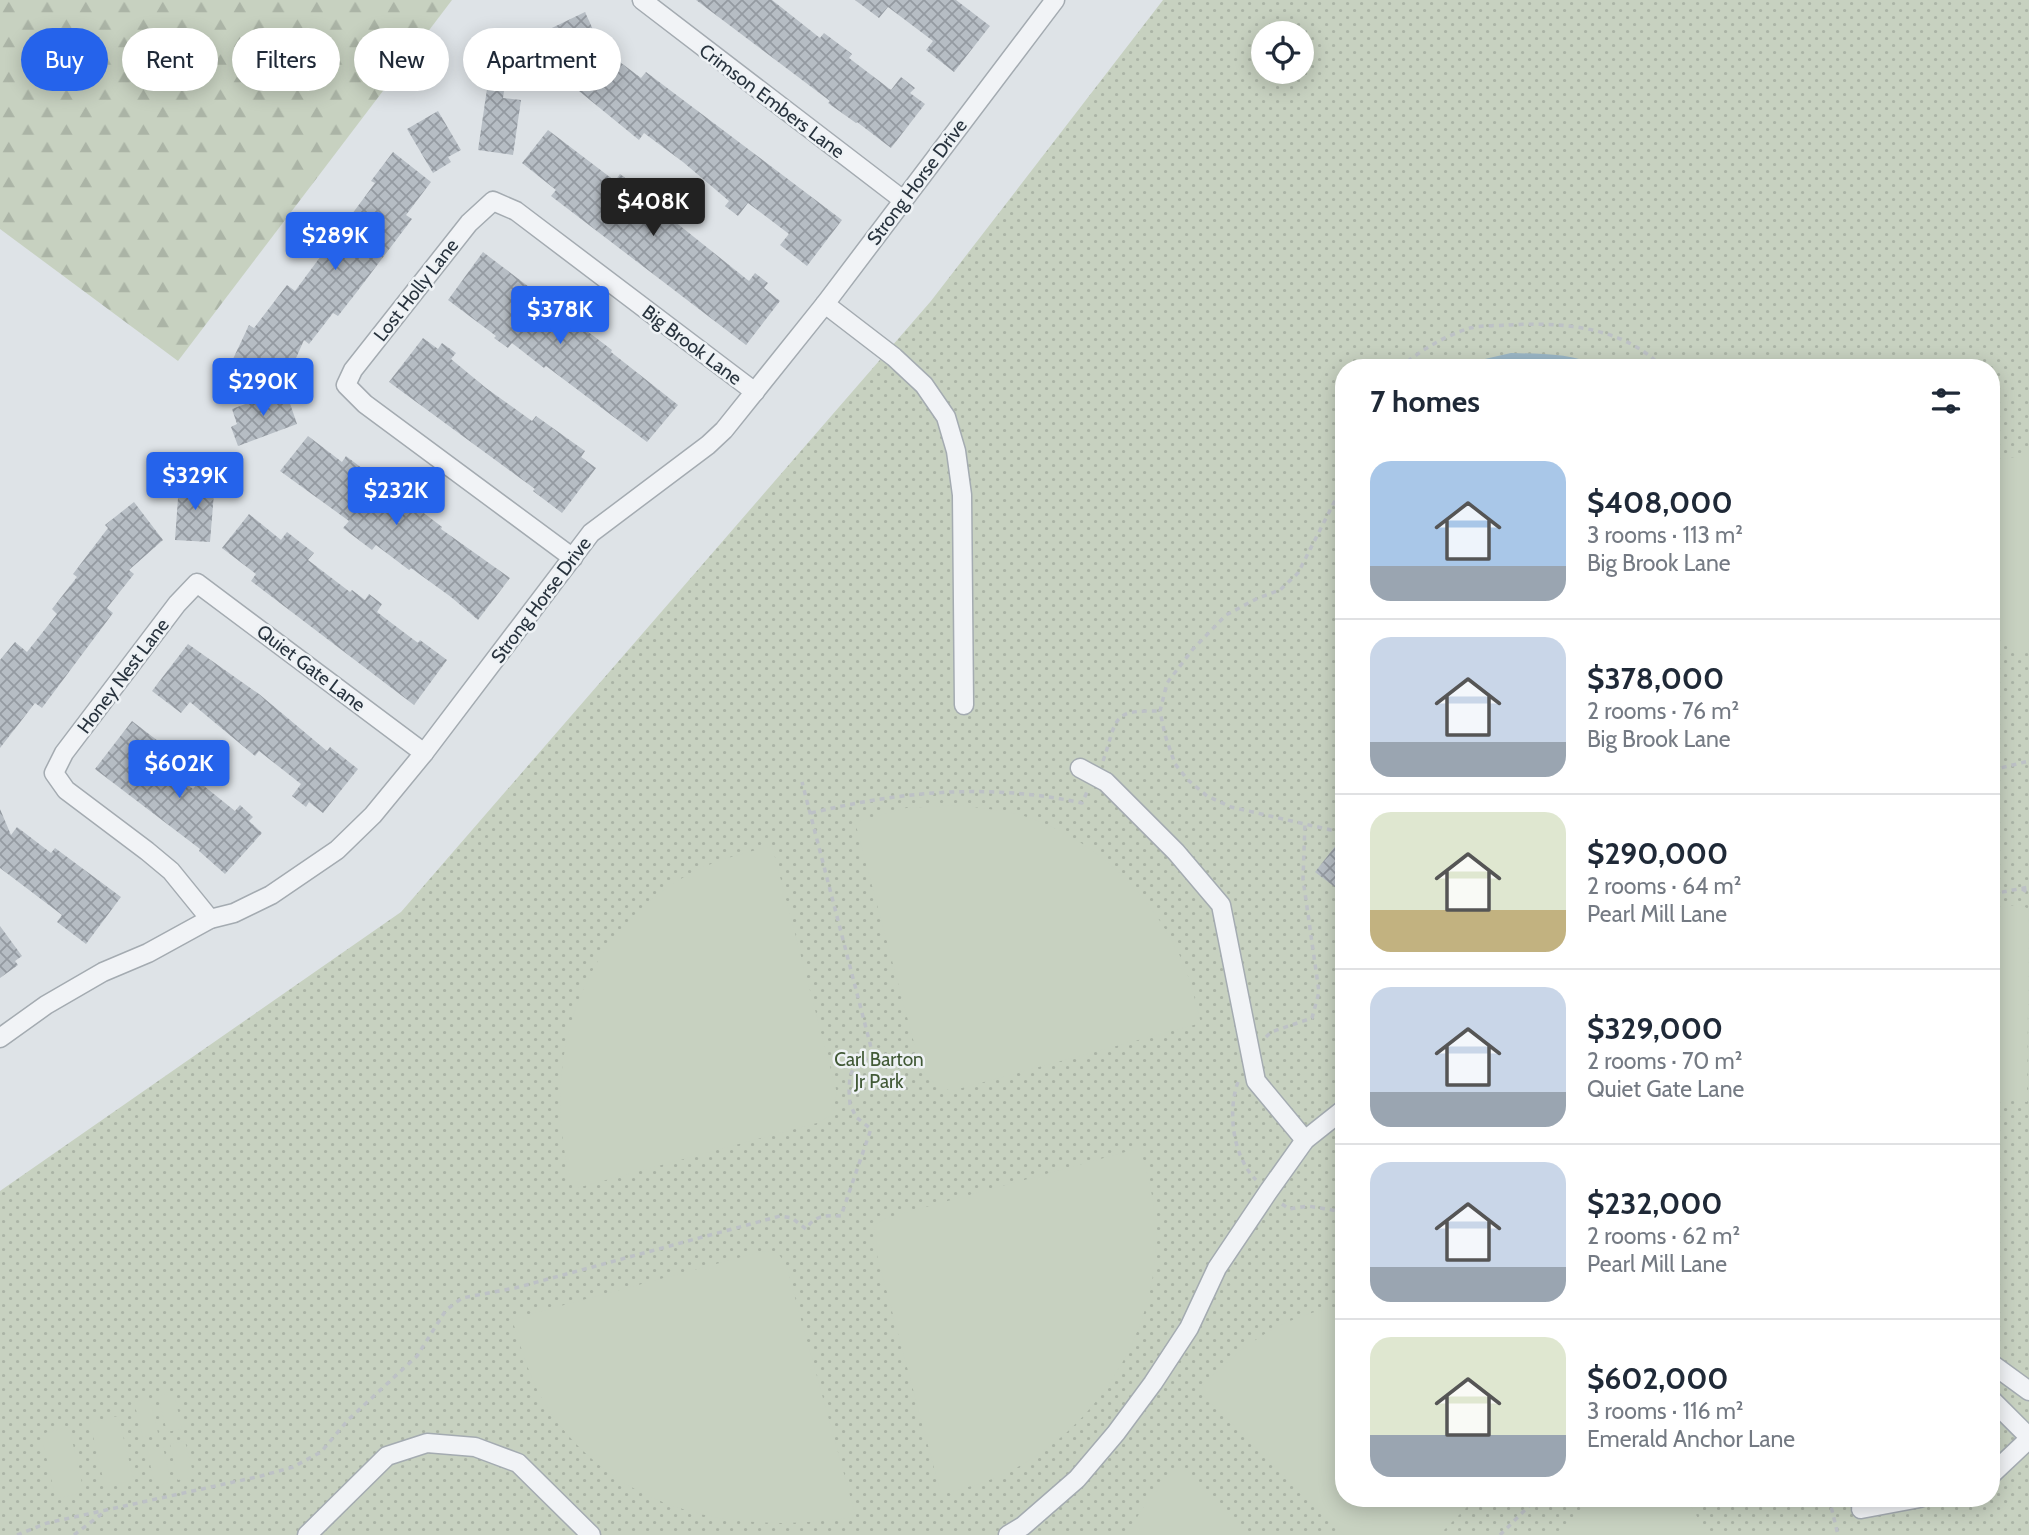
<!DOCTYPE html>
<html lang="en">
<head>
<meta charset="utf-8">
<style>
  :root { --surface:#fff; --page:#f2f2f3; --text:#1f2937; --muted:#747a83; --line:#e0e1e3; --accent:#2563eb }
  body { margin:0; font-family:Cabin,sans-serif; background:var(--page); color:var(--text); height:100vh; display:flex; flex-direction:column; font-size:26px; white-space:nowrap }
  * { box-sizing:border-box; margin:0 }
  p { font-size:23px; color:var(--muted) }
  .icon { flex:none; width:38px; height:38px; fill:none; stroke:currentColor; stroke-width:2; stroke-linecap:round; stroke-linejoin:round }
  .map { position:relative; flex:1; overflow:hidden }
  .sheet { position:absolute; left:1335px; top:359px; width:665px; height:1148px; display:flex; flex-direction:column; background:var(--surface); border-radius:28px; box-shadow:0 4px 18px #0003 }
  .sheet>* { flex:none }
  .guide { position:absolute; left:21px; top:28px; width:665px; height:63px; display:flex; gap:14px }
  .controls { position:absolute; left:1251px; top:21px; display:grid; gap:14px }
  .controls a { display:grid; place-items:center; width:63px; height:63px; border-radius:50%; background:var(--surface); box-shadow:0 4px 18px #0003; font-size:35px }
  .price { position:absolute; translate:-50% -60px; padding:0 16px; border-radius:7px; background:var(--accent); color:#fff; font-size:23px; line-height:46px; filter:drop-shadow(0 2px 4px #0008) }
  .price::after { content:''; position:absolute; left:50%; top:42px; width:21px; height:16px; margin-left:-10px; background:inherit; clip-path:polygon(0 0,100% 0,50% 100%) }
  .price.selected { background:#222; color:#fff }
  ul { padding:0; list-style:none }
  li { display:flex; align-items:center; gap:21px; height:175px; padding:0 35px }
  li+li { border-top:2px solid var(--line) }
  li span { display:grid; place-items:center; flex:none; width:196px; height:140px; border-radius:21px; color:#555 }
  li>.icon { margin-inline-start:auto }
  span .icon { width:84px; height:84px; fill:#fffc; stroke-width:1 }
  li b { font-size:30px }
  h2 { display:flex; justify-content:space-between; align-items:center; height:84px; padding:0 35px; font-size:30px }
  .chip { padding:0 24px; border-radius:32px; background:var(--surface); box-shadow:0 4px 18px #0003; font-size:24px; line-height:63px }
  .chip.selected { background:var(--accent); color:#fff }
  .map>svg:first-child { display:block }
  .green { fill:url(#green-dots); fill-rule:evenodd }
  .forest { fill:url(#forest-firs) }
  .pitch { fill:#c7d1c0 }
  .water { fill:url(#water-ripples) }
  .building { fill:url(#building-cross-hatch) }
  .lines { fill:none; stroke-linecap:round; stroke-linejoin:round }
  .minor-casing { stroke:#a4abb1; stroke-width:21 }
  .path { stroke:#bdc1c6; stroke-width:3.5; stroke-dasharray:5 5; stroke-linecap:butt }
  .minor { stroke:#f1f3f6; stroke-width:18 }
  .labels { text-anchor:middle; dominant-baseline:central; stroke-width:5; stroke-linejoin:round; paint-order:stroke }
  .street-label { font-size:19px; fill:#28333e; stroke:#eef2f5 }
  .park-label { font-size:19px; fill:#415936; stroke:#eef2f5 }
</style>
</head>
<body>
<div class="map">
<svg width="2029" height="1535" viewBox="0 0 2029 1535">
  <defs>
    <pattern id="green-dots" width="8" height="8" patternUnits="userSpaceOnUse" patternTransform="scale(1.75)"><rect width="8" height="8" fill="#c7d1c0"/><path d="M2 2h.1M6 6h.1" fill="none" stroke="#abb4a6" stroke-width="1.8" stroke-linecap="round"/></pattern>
    <pattern id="forest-firs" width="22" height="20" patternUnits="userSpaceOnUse" patternTransform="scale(1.75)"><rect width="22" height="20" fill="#c7d1c0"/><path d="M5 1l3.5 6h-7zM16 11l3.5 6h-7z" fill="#abb4a6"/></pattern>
    <pattern id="water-ripples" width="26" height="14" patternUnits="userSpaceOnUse" patternTransform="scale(1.75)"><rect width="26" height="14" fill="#9ab6c6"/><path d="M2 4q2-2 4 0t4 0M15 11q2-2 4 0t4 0" fill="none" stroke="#7e95a2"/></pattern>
    <pattern id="building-cross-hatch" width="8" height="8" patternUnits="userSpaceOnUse" patternTransform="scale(1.75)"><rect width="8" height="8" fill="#b6bdc4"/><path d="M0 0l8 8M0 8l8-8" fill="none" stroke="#949aa1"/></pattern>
  </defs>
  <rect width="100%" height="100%" fill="#dee3e7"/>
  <path class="green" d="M 1163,0 L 2029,0 L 2029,1535 L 0,1535 L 0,1191 L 401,912 L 931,301 ZM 1264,33 L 1302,33 L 1302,72 L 1264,72 ZM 1344,368 L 1992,368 L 1992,1498 L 1344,1498 Z"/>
  <polygon class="forest" points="0,0 452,0 178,361 0,229"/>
  <g class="pitch">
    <polygon points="2016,457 2029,457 2029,653 2020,652 1992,634 1992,460"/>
    <path d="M 959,805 C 977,808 995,809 1013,813 C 1087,832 1147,888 1180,956 C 1190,977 1195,1000 1201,1023 L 951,1091 L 936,1085 L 921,1069 L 855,822 L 906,808 Z"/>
    <path d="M 772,846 L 837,1093 L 832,1115 L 817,1123 L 573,1189 C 538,1068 575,936 691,873 C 716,860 744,853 772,846 Z"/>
    <polygon points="2018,904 2029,909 2027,1102 1992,1099 1992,911"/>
    <path d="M 1140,1148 C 1148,1174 1154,1199 1156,1226 C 1160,1324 1103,1422 1016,1468 C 992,1481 967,1488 941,1494 L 873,1240 L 876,1224 L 886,1218 Z"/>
    <path d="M 764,1251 L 778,1253 L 786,1265 L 856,1517 C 737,1535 622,1515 550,1412 C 531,1384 522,1351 512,1319 Z"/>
    <path d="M 1344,1305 L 1344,1498 L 1476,1498 L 1439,1535 L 1344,1535 L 1198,1390 C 1243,1344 1279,1317 1344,1305 Z"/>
    <polygon points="174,1393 182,1429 167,1432 158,1396"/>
    <polygon points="150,1398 158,1433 143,1437 134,1402"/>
    <polygon points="118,1416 134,1480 105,1487 90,1423"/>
    <polygon points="69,1427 84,1492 56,1499 41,1434"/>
    <polygon points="185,1441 194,1477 178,1480 170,1444"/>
    <polygon points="163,1447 171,1482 155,1486 147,1450"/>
    <polygon points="1180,1466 1247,1535 1126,1535 1146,1503"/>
    <polygon points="1596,1498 1687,1498 1707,1535 1559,1535"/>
  </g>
  <path class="water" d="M 1511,353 C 1543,354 1572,353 1601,367 L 1457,367 L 1463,364 Z"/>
  <g class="building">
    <polygon points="696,0 772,0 820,38 824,33 852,54 849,58 891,90 901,77 915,88 910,93 925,104 891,148 857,122 856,123 828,103 830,101"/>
    <polygon points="855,0 956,0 990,26 954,72 926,50 933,41 888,7 879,18"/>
    <polygon points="585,12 600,45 549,69 540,51 536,53 529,39"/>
    <polygon points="608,53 641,78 646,72 842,220 807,266 780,245 789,234 748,203 738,216 725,206 729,201 683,162 644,133 639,140 579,91"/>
    <polygon points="487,89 504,91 503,98 521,100 513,155 478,150"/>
    <polygon points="438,111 461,150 448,157 451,162 433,173 407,129"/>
    <polygon points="548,130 615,181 620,174 654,200 655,198 668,208 664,213 749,281 755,273 768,283 764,288 780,301 746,345 551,196 556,190 522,163"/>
    <polygon points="393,152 431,182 406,215 412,219 356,293 338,316 333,313 309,344 304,340 285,383 233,359 249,325 254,328 287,285 295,291 375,183 371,181"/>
    <polygon points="483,252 612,350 611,352 678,405 647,442 546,366 544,368 512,343 508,348 494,338 496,336 448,300"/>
    <polygon points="423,338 438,349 442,343 456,353 451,359 486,388 532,421 536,416 585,451 581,457 596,468 562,513 533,491 535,489 389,382"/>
    <polygon points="285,389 297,424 238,446 231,427 237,424 232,409"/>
    <polygon points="308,436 342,462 346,456 380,482 381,480 442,527 441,529 510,578 478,620 451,597 411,568 409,570 376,545 372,550 343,528 349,521 280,471"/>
    <polygon points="198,480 215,481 210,542 175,540 179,484 198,486"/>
    <polygon points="134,502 163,540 129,570 134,574 107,608 113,613 42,708 35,703 0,748 0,660 15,642 27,652 57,614 52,609 77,577 73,574 108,528 105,525"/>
    <polygon points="249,514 281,540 287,532 314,553 308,560 350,592 352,590 365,600 369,594 382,604 377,612 418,643 420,640 447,660 414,705 251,581 256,574 222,548"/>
    <polygon points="188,644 259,694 327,751 330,747 358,769 323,813 309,802 306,807 292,796 301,784 259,751 255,756 190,702 181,713 152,691"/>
    <polygon points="132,721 158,741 148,754 193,789 199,782 235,811 240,805 253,817 249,821 262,833 225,874 199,851 200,849 95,769"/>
    <polygon points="0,809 11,835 17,827 51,853 55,848 121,897 86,944 57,922 62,915 0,868"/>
    <polygon points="1344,835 1344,894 1315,872"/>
    <polygon points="0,926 22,956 15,961 18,965 0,978"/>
  </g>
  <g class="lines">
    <g class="minor-casing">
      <g id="minor">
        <polyline points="642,0 903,200"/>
        <polyline points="825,304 894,357 924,385 946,417 956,451 962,495 964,705"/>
        <polyline points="573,558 365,404 346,385 353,370 469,223 493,201 516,211 755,392"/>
        <polyline points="1080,768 1106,782 1176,852 1221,905 1256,1081 1305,1140"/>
        <polyline points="210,919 171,871 147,851 66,790 54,773 64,753 177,604 197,583 424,753"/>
        <polyline points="0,1038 46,1005 103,972 148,953 210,919 234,913 271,895 337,850 373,815 424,753 591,533 708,445 724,430 825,304 1055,0"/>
        <polyline points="1992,1364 2029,1391"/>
        <polyline points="1992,1400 2029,1437"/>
        <polyline points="1992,1474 2029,1439"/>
        <polyline points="1861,1509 1920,1498"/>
        <polyline points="307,1535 387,1456 427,1443 475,1447 518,1463 591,1535"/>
        <polyline points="1008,1535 1023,1526 1077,1479 1116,1433 1153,1383 1189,1328 1217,1268 1268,1192 1305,1140 1344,1109"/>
      </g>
    </g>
    <g class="path">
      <path d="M 1400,368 C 1420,350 1445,336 1470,328 C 1481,325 1496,326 1508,325 C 1562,322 1623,326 1663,368"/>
      <polyline points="1344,483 1298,573 1280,590 1258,598 1226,615 1193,649 1167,683 1160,711 1165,735 1175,764 1188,780 1207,796 1231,807 1344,833"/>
      <path d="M 1103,761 C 1118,718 1110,710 1160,711"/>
      <polyline points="1992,770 2029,761"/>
      <path d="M 811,813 C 902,791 990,783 1082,803 L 1087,792"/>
      <polyline points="2022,889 2029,893"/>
      <polyline points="1992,894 2029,887"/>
      <polyline points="1266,1037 1271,1032 1312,1018 1319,992 1303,879 1305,823"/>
      <path d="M 1238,1082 C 1227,1112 1233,1157 1256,1180"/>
      <polyline points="1282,1204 1289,1209 1308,1206 1344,1212"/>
      <polyline points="1829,1498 1838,1535"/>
      <path d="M 17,1535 L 47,1523 L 261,1476 L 293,1467 L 321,1452 L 348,1420 L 417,1356 L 446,1310 L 462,1298 L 515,1288 L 780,1216 L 792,1218 L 806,1229 C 815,1215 825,1215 841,1216 L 871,1129 L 856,1117 L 850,1104 L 849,1090 L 850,1076 L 855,1065 L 873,1055 L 802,782"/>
      <polyline points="74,1535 103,1513"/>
      <polyline points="1500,1535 1537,1498"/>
    </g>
    <use href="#minor" class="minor"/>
  </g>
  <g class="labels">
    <g class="street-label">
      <text transform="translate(772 101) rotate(37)">Crimson Embers Lane</text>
      <text transform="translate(917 182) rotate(-53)">Strong Horse Drive</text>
      <text transform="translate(416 290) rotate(-52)">Lost Holly Lane</text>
      <text transform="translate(692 345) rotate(37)">Big Brook Lane</text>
      <text transform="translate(541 600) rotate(-53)">Strong Horse Drive</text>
      <text transform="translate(311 668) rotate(37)">Quiet Gate Lane</text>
      <text transform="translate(123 676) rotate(-53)">Honey Nest Lane</text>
    </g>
    <g class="park-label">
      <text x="879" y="1059">Carl Barton<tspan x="879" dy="22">Jr Park</tspan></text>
    </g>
  </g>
</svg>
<div class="controls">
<a><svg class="icon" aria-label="locate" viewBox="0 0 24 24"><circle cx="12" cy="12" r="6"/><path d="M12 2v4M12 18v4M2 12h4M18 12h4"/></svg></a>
</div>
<b class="price selected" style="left:653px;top:238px">$408K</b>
<b class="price" style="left:335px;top:272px">$289K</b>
<b class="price" style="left:560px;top:346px">$378K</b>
<b class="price" style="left:263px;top:418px">$290K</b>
<b class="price" style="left:195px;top:512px">$329K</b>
<b class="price" style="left:396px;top:527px">$232K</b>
<b class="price" style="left:179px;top:800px">$602K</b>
<div class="guide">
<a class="chip selected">Buy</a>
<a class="chip">Rent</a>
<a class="chip">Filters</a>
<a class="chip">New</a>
<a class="chip">Apartment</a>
</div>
<section class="sheet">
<h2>7 homes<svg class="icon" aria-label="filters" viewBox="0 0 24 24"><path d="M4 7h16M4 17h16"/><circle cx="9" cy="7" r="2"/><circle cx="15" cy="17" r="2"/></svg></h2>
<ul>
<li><span style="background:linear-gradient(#a9c7e8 75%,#9aa5b1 0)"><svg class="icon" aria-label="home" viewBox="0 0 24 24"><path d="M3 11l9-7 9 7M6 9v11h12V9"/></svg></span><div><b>$408,000</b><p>3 rooms · 113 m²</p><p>Big Brook Lane</p></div></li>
<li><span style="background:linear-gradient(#c9d6e8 75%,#9aa5b1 0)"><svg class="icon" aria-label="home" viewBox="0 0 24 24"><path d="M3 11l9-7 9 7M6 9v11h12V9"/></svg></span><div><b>$378,000</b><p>2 rooms · 76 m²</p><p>Big Brook Lane</p></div></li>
<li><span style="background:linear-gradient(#dfe7d0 70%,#c2b280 0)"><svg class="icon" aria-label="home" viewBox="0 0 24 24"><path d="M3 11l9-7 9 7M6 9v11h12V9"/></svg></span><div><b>$290,000</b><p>2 rooms · 64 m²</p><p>Pearl Mill Lane</p></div></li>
<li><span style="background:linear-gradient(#c9d6e8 75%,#9aa5b1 0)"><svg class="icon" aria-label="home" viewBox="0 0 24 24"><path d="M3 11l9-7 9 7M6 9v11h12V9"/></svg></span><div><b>$329,000</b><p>2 rooms · 70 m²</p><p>Quiet Gate Lane</p></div></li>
<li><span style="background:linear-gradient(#c9d6e8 75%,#9aa5b1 0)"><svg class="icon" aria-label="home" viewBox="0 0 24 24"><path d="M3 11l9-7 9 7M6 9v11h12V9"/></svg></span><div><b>$232,000</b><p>2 rooms · 62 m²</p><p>Pearl Mill Lane</p></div></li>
<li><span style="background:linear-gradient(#dfe7d0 70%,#9aa5b1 0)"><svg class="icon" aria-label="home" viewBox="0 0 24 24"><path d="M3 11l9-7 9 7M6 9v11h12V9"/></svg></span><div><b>$602,000</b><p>3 rooms · 116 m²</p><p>Emerald Anchor Lane</p></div></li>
</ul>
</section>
</div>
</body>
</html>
